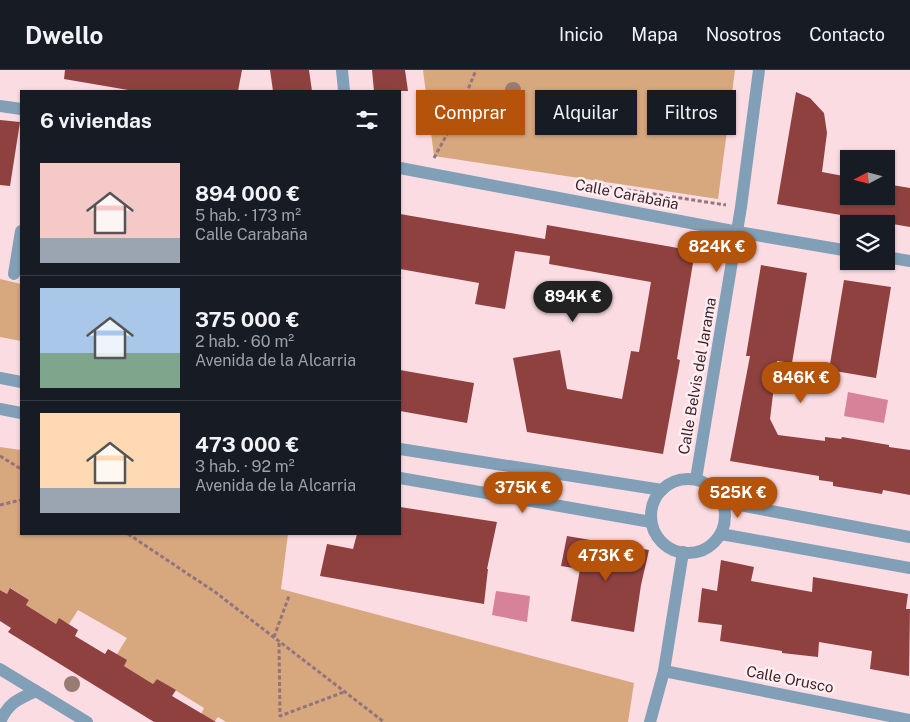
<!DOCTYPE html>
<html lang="es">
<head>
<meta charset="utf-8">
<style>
  :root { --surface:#171b24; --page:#242831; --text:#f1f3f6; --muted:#9ea1a6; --line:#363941; --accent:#b45309 }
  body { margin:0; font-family:"Public Sans",sans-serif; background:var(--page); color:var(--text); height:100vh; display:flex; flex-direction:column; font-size:19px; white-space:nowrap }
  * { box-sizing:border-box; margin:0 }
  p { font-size:16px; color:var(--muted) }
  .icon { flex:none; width:28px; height:28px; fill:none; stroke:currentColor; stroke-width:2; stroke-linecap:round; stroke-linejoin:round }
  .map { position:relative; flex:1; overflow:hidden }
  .panel { position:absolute; left:20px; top:20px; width:381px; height:445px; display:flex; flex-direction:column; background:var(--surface); border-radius:0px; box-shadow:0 1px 4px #0004 }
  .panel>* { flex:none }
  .banner { position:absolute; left:416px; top:20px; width:419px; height:45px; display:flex; gap:10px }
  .needle { width:32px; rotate:263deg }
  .buttons { position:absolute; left:840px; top:80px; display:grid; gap:10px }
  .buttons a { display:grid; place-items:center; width:55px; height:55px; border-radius:0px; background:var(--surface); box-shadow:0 1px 4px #0004; font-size:25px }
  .price { position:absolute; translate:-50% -42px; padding:0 11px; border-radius:18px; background:var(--accent); color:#fff; font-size:16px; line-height:32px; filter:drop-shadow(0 1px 2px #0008) }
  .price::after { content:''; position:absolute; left:50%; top:30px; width:15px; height:11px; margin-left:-8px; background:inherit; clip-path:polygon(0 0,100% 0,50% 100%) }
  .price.selected { background:#222; color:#fff }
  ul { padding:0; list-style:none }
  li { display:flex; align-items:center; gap:15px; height:125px; padding:0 20px }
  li+li { border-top:1px solid var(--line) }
  li span { display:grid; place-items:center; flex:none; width:140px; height:100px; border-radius:0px; color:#555 }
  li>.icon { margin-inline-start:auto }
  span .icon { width:60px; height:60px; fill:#fffc; stroke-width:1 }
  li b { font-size:21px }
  h2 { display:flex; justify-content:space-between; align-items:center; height:60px; padding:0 20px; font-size:21px }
  .chip { padding:0 18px; border-radius:0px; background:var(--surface); box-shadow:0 1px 4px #0004; font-size:18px; line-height:45px }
  .chip.selected { background:var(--accent); color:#fff }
  header { display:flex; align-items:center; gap:30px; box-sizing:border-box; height:70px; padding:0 25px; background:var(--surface); border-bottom:1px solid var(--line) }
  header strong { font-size:24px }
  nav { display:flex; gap:28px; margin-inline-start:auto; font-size:18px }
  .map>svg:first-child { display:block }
  .green { fill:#d7a77e }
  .water { fill:#d68299 }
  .building { fill:#8f4140 }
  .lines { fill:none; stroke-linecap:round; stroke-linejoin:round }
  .path { stroke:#92747c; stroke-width:3; stroke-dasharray:4 2.5; stroke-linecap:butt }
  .minor { stroke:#819fb7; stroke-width:12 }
  .tree { fill:#987c71 }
  .labels { text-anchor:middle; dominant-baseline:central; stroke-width:5; stroke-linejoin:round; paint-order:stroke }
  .street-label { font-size:15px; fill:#3b1f27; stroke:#feeef2 }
</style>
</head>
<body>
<header>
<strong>Dwello</strong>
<nav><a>Inicio</a><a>Mapa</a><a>Nosotros</a><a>Contacto</a></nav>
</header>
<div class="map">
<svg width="910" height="652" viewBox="0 0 910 652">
  <rect width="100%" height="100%" fill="#fbdce3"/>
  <g class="green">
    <polygon points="423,0 735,0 718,129 434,86"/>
    <polygon points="0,209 21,214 21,271 0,267"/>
    <polygon points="0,377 21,380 21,464 288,464 281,519 634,613 628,652 226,652 218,647 214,652 201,644 204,638 157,609 153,614 124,596 117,584 127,568 78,540 69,554 59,549 56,554 26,535 29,530 11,518 7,524 0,520"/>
  </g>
  <g class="water">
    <polygon points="848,322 888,330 884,353 844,346"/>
    <polygon points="496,521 530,526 527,552 492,545"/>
  </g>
  <g class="building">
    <polygon points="65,0 242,0 238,21 134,21 64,9"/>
    <polygon points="270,0 309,0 312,21 273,21"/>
    <polygon points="372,0 405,0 408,21 374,21"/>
    <polygon points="796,22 810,28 824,43 827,63 822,102 849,107 849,126 886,126 886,114 910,118 910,157 777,134"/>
    <polygon points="0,50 20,52 10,116 0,115"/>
    <polygon points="400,144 545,169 547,155 695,181 677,289 680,290 663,384 527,362 513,288 560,280 567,319 622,329 631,281 639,282 651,212 549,194 550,186 515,181 505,239 475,234 479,213 400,199"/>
    <polygon points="761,195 807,203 792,293 777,291 770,349 778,365 825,371 825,367 841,369 842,367 889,375 889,377 910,380 910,425 883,420 882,424 833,416 833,412 819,410 819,406 730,391 750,286 746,286"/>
    <polygon points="844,210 891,217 876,308 829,300"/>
    <polygon points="400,300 474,313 467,353 400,341"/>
    <polygon points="400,437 497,452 487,499 488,499 484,534 320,506 327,474 353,479 357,464 400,464"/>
    <polygon points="567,466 649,480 641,515 634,562 571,551 580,499 561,496"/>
    <polygon points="721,490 754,497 751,511 812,522 813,507 908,524 906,539 910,539 909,606 870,599 872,581 819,572 818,587 782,583 782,581 720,571 722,555 698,552 702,518 717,521"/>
    <polygon points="10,518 29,530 26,535 56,554 59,548 78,560 75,566 105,584 108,579 127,590 124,596 153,614 157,609 176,620 172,626 216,652 154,652 8,562 11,558 0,551 0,520 7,524"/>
  </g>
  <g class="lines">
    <g class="path">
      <polyline points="434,88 457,46 476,0"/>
      <polyline points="582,113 726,135"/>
      <polyline points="0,386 21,399"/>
      <polyline points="0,435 21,430"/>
      <polyline points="128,464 215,522 384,652"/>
      <polyline points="274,567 289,526"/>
      <polyline points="279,573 280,646 344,622"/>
    </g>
    <g class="minor">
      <polyline points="342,0 344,21"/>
      <polyline points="0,36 21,39"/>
      <polyline points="400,98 738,162 849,181"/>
      <polyline points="886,187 910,191"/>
      <polyline points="14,204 21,161"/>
      <polyline points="0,308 21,312"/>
      <polyline points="0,339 21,343"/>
      <polyline points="400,379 662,420"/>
      <polyline points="400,408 651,452"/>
      <circle cx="688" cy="446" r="37"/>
      <polyline points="696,409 741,137 759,0"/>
      <polyline points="723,432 910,467"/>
      <polyline points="721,464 910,498"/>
      <polyline points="0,599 87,652"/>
      <polyline points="664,601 910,650"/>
      <path d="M 0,652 C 8,633 18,629 36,621"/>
      <polyline points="650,652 664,601 683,482"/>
    </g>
  </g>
  <g class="tree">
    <circle cx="513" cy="20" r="8"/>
    <circle cx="72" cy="614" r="8"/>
  </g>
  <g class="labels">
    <g class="street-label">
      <text transform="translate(627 124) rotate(11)">Calle Carabaña</text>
      <text transform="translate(697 306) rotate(-80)">Calle Belvis del Jarama</text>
      <text transform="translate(790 609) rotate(11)">Calle Orusco</text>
    </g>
  </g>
</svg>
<div class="buttons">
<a><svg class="needle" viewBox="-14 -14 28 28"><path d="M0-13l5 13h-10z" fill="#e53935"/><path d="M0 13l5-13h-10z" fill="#9ea1a6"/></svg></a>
<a><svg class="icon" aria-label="layers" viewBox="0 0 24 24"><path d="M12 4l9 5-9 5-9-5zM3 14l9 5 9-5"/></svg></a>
</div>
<b class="price" style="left:717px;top:203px">824K €</b>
<b class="price selected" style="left:573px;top:253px">894K €</b>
<b class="price" style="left:801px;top:334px">846K €</b>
<b class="price" style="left:523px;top:444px">375K €</b>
<b class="price" style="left:738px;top:449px">525K €</b>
<b class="price" style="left:606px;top:512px">473K €</b>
<div class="banner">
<a class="chip selected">Comprar</a>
<a class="chip">Alquilar</a>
<a class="chip">Filtros</a>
</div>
<section class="panel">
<h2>6 viviendas<svg class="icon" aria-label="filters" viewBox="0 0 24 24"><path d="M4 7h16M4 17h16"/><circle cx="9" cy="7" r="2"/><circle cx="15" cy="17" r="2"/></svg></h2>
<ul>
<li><span style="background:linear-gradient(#f6c9c9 75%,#9aa5b1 0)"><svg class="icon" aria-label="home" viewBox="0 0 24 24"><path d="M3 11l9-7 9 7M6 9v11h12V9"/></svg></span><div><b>894 000 €</b><p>5 hab. · 173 m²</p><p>Calle Carabaña</p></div></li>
<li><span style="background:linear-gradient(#a9c7e8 65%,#7fa58c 0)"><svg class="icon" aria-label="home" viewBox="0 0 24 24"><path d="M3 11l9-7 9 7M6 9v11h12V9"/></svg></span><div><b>375 000 €</b><p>2 hab. · 60 m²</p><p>Avenida de la Alcarria</p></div></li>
<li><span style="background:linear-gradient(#ffd9b3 75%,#9aa5b1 0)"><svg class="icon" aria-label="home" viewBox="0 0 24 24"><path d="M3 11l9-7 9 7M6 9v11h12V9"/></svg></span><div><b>473 000 €</b><p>3 hab. · 92 m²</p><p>Avenida de la Alcarria</p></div></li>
</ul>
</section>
</div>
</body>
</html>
